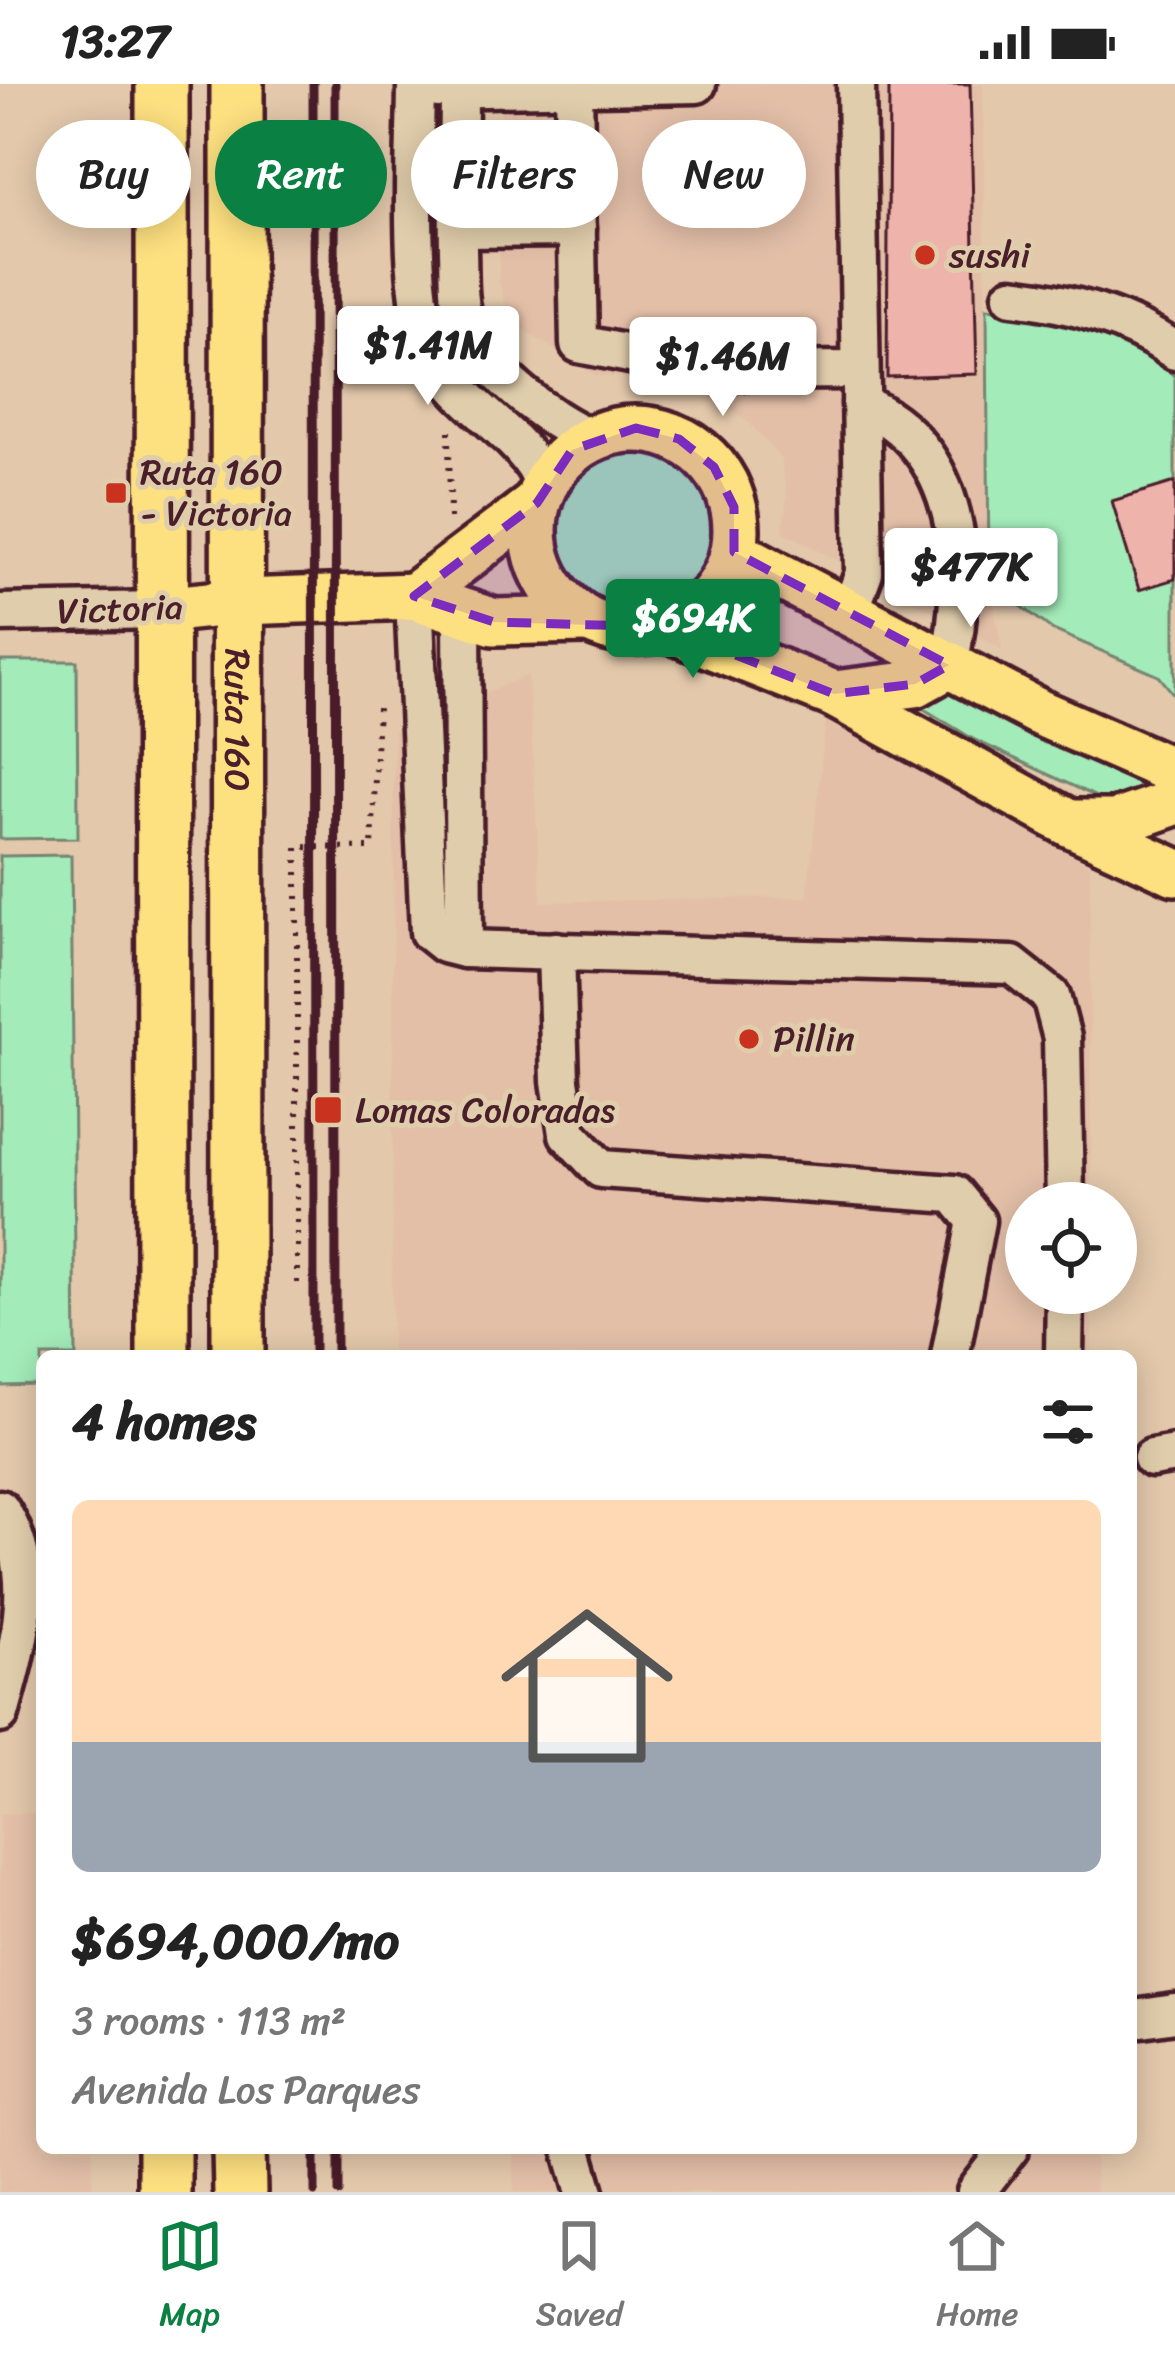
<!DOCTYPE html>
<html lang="en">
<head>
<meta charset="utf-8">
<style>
  :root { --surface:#fff; --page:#f6f6f6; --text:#222; --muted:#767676; --line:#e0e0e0; --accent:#0b8043 }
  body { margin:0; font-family:Sriracha,sans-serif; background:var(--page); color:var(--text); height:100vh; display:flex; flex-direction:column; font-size:45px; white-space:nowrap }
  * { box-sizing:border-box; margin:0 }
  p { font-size:39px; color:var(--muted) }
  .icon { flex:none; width:66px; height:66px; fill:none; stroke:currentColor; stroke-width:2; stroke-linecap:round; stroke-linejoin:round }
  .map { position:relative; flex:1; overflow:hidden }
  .side { position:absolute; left:36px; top:1266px; width:1101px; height:804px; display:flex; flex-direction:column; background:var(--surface); border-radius:18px; box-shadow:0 6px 30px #0003 }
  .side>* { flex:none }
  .guide { position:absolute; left:36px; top:36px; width:1104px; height:108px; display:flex; gap:24px }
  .controls { position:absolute; left:1005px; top:1098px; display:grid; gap:24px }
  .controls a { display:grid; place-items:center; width:132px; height:132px; border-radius:50%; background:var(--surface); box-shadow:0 6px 30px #0003; font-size:60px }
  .price { position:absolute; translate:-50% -102px; padding:0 27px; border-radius:12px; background:#fff; color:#222; font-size:39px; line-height:78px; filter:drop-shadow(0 3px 6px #0008) }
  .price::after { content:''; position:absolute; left:50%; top:72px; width:36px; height:27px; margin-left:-18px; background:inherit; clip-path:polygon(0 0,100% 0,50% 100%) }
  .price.selected { background:var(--accent); color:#fff }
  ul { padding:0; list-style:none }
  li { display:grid; align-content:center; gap:24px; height:636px; padding:0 36px }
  li span { display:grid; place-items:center; height:372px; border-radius:18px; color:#555 }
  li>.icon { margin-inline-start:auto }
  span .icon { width:216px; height:216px; fill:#fffc; stroke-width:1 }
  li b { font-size:51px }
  h2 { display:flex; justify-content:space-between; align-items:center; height:144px; padding:0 36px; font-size:51px }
  .tag { padding:0 42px; border-radius:54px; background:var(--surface); box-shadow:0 6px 30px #0003; font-size:42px; line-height:108px }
  .tag.selected { background:var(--accent); color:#fff }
  .status { display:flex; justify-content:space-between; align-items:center; height:84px; padding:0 60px; background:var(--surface); direction:ltr }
  .status svg { height:33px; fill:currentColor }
  .menu { display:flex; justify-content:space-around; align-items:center; height:168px; border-top:3px solid var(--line); background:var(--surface); font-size:33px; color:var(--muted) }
  .menu a { display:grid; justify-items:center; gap:6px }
  .menu .selected { color:var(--accent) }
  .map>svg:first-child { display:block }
  .built { fill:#e3bfa8 }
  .green { fill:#a3ebb9; stroke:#768572; stroke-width:3 }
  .building { fill:#eeb3ab; stroke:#4a1f2b; stroke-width:3 }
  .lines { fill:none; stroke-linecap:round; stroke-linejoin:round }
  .minor-casing { stroke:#4a1f2b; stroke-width:45 }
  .major-casing { stroke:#4a1f2b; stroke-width:54 }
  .highway-casing { stroke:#4a1f2b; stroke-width:60 }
  .path { stroke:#4a1f2b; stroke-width:6; stroke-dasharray:3 9; stroke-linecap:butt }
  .minor { stroke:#e0cdab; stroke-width:36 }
  .major { stroke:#fde080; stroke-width:45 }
  .highway { stroke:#fde080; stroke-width:51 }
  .rail { stroke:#4a1f2b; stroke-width:9 }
  .marked { fill:#7b2cbf; fill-opacity:0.2; stroke:#7b2cbf; stroke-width:9; stroke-dasharray:24 15; stroke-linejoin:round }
  .poi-dot { fill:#c8321e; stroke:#e0cdab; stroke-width:4.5 }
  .labels { text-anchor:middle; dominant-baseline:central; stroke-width:10; stroke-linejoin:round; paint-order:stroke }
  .poi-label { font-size:36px; fill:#4a1f2b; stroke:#e0cdab; text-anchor:start }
  .street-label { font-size:36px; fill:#4a1f2b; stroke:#e0cdab }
</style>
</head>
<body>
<div class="status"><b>13:27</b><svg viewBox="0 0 49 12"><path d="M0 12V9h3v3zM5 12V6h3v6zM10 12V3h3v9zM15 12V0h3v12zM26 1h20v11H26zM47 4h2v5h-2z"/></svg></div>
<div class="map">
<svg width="1175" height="2108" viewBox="0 0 1175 2108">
  <rect width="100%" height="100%" fill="#e3c8ab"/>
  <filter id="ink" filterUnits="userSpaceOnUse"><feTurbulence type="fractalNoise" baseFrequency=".00833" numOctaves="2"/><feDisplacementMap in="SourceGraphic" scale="24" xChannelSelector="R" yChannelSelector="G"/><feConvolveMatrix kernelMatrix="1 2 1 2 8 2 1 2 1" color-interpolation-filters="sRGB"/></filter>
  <g filter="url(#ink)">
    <g class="built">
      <polygon points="501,0 983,0 989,498 1002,565 783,447 787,412 781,375 748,337 706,307 659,296 596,292 511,238 499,197"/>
      <polygon points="528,591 541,818 807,813 826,636 1090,781 1091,1119 1026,1119 1026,1209 1091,1209 1092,1272 392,1272 394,647"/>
      <polygon points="42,1729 42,2064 93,2064 92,2108 0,2108 0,1730"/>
      <polygon points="514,2064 1095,2064 1096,2108 514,2108"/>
    </g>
    <g class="green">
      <path d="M 987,224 C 1062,233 1113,248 1175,292 L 1175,612 L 1159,592 L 1053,546 L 989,498 Z"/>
      <circle cx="634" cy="445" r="80"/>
      <polygon points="0,577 77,577 78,754 0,755"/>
      <polygon points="940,600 1157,705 1120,724 973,655 906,614"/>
      <polygon points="71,771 76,1272 42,1272 42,1301 0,1302 0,772"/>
    </g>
    <g class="building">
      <polygon points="889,0 970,0 977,290 887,293"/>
      <polygon points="1175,398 1175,495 1139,506 1112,417"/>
    </g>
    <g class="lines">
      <g class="minor-casing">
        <g id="minor">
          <path d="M 416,0 C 416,70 403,228 440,283 C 470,327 522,350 544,400"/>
          <path d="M 459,0 C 459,55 457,111 458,166 C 459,190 457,216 465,239 C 480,284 549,337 591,354"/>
          <polyline points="438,5 697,0"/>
          <polyline points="574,5 579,260 716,287 860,286"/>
          <polyline points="458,145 577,144"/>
          <path d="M 1012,212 C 1071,219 1126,233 1175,267"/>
          <path d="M 861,320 C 963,362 970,486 949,581"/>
          <polyline points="414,512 429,848 444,860 464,865 1012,881 1051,912 1062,954 1065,1119"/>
          <polyline points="850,527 864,489 856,0"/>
          <polyline points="0,529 162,526"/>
          <polyline points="462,530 464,865"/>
          <polyline points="556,867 560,997 568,1050 601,1085 954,1110 976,1137 950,1272"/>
          <polyline points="1064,1272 1065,1209"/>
          <polyline points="1152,1374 1175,1370"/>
          <path d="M 0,1425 C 42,1487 18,1565 0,1630"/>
          <polyline points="1142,1934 1175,1929"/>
          <polyline points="572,2064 585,2108"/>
          <polyline points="976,2108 1010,2064"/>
        </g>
      </g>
      <g class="major-casing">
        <g id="major">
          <circle cx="635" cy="446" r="101"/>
          <polyline points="734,468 1038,628 1175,688"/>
          <polyline points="414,512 537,419"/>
          <polyline points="162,526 239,518 414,512 494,538 587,536"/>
          <polyline points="665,543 834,610 1069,739 1175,788"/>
          <polyline points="834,610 915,600 949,581"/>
          <polyline points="1072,739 1115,739 1175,718"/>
        </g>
      </g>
      <g class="highway-casing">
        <g id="highway">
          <polyline points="162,0 163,1272"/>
          <path id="s1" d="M 237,0 L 238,1272"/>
          <polyline points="164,2064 164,2108"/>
          <polyline points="239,2064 240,2108"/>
        </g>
      </g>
      <g class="path">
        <polyline points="449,347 450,435"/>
        <polyline points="297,1199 297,763 372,764 378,624 384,618"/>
      </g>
      <use href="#minor" class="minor"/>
      <use href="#major" class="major"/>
      <use href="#highway" class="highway"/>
      <g class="rail">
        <polyline points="313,0 314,1272"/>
        <polyline points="335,0 336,1272"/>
        <polyline points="315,2064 315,2108"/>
        <polyline points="339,2064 339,2108"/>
      </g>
    </g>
  </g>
  <path class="marked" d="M 636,344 L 679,355 L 714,383 L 734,423 L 734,468 L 949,581 L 915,600 L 834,610 L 665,543 L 494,538 L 414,512 L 537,419 L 572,366 Z"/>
  <g class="poi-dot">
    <circle cx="925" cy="171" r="12"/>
    <rect x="104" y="397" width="24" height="24" rx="6"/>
    <circle cx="749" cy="955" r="12"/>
    <rect x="313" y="1011" width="30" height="30" rx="6"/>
  </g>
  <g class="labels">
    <g class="poi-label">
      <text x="949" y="171">sushi</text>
      <text x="140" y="388">Ruta 160<tspan x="140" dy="41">- Victoria</tspan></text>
      <text x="773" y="955">Pillin</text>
      <text x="355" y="1026">Lomas Coloradas</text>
    </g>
    <g class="street-label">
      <text transform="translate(120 525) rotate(-2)">Victoria</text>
      <text stroke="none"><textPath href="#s1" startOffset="636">Ruta 160</textPath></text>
    </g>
  </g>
</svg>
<div class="controls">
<a><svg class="icon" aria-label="locate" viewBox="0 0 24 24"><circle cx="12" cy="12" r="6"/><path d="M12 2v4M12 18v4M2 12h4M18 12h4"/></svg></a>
</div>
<b class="price" style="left:428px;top:324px">$1.41M</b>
<b class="price" style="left:723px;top:335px">$1.46M</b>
<b class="price" style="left:971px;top:546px">$477K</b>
<b class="price selected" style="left:693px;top:597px">$694K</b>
<div class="guide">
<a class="tag">Buy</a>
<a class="tag selected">Rent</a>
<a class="tag">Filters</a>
<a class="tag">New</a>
</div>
<section class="side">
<h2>4 homes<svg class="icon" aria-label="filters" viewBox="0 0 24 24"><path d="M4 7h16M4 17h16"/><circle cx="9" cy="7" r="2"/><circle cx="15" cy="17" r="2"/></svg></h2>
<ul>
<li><span style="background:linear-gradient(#ffd9b3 65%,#9aa5b1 0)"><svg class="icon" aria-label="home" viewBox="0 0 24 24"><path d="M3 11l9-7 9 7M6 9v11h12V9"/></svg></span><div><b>$694,000/mo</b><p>3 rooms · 113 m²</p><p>Avenida Los Parques</p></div></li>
</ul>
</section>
</div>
<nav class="menu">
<a class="selected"><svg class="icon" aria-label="map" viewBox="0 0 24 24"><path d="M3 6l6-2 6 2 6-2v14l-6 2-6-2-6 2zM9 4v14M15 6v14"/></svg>Map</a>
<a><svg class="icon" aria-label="saved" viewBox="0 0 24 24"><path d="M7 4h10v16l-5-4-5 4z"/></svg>Saved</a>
<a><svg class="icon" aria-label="home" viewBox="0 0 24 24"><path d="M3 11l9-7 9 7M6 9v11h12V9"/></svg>Home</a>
</nav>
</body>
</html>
